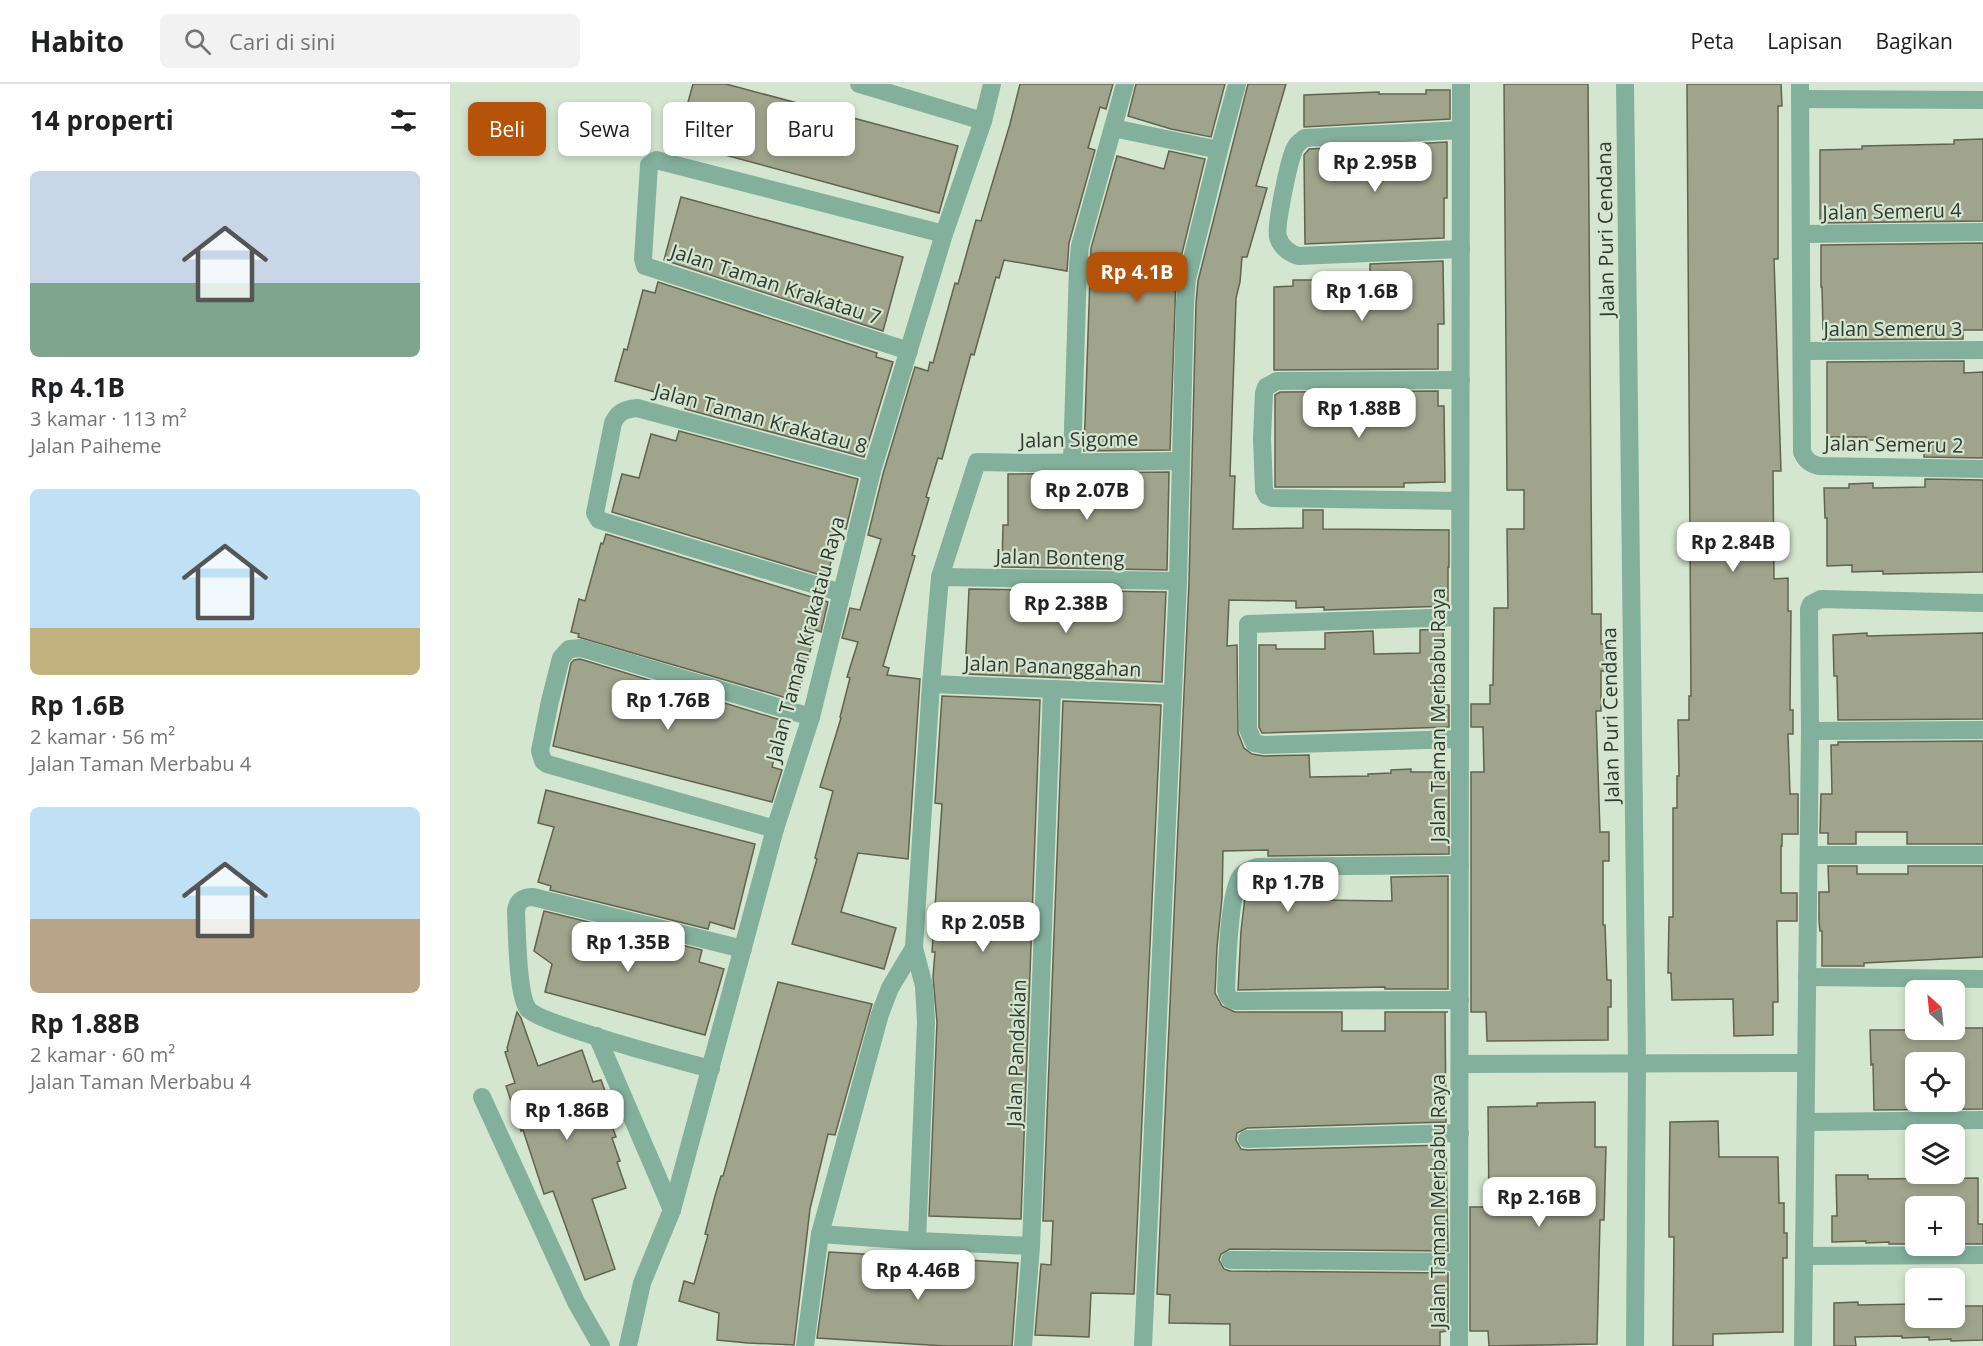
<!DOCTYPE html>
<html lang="id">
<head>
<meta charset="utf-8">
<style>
  :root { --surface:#fff; --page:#f2f2f2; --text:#202124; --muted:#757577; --line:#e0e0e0; --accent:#b45309 }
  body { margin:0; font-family:"Open Sans",sans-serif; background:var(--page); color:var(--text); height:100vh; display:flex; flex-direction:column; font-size:22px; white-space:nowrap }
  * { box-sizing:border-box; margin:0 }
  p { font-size:20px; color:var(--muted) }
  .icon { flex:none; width:33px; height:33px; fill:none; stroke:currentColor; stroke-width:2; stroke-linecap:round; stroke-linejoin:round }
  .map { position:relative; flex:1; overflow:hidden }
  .side { display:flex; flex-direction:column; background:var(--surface); width:450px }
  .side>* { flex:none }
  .banner { position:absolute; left:18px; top:18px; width:570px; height:54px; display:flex; gap:12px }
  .needle { width:39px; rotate:333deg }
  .controls { position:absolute; left:1455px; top:896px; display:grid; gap:12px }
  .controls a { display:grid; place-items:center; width:60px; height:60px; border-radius:9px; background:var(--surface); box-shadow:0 3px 9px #0003; font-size:30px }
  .price { position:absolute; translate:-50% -51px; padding:0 14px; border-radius:12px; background:#fff; color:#222; font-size:20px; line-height:39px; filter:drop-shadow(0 2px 3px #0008) }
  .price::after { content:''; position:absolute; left:50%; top:36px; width:18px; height:14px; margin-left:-9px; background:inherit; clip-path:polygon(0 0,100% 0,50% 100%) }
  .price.current { background:var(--accent); color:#fff }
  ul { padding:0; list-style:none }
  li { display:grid; align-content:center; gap:12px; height:318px; padding:0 30px }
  li span { display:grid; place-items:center; height:186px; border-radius:9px; color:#555 }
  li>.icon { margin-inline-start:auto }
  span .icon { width:108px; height:108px; fill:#fffc; stroke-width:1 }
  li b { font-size:26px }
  h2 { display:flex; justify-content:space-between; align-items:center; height:72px; padding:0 30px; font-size:26px }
  .chip { padding:0 21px; border-radius:9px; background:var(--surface); box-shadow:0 3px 9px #0003; font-size:21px; line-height:54px }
  .chip.current { background:var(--accent); color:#fff }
  header { display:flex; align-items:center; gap:36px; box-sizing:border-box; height:84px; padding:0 30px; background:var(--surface); border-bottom:2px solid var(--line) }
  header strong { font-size:28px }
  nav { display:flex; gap:33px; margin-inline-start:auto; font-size:21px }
  .search { width:420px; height:54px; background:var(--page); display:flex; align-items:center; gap:15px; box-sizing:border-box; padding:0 21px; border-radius:9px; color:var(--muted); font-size:22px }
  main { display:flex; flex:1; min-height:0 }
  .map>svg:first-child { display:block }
  .building { fill:#a1a48c; stroke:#61634d; stroke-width:1.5; fill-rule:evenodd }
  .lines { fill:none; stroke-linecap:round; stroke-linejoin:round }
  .street { stroke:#83af9d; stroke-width:18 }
  .labels { text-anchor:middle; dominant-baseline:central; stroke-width:4.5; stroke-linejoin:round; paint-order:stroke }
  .street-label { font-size:20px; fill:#313830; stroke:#d4e5d0 }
</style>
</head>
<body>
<header>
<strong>Habito</strong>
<div class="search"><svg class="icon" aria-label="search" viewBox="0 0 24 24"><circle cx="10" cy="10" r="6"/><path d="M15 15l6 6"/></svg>Cari di sini</div>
<nav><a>Peta</a><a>Lapisan</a><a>Bagikan</a></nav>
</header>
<main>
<section class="side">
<h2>14 properti<svg class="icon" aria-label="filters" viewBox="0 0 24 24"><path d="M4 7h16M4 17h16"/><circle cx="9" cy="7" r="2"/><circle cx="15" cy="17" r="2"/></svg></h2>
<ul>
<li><span style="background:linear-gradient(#c9d6e8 60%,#7fa58c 0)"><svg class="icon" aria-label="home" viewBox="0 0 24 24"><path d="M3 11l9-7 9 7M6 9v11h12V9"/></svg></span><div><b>Rp 4.1B</b><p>3 kamar · 113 m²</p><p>Jalan Paiheme</p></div></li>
<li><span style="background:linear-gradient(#bfe0f5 75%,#c2b280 0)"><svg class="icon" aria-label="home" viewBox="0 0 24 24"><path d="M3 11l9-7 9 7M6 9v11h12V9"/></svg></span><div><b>Rp 1.6B</b><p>2 kamar · 56 m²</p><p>Jalan Taman Merbabu 4</p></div></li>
<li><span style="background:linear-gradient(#bfe0f5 60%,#b9a48a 0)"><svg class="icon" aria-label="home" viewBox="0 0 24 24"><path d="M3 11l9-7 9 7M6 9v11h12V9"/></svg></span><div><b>Rp 1.88B</b><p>2 kamar · 60 m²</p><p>Jalan Taman Merbabu 4</p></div></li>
</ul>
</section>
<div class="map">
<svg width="1533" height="1262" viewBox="0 0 1533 1262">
  <rect width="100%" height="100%" fill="#d4e5d0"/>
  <g class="building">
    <polygon points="243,0 276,0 508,62 489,129 227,58"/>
    <polygon points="570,0 663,0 656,25 650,23 638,64 645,66 619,159 617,187 554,176 549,194 546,193 524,271 521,270 492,375 488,374 476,413 479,414 462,471 465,472 433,582 439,584 437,591 470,595 458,775 408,769 391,828 446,844 434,885 342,860 367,775 365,774 383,707 370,703 391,634 390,633 400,594 397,593 408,558 392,554 400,524 410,526 431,455 418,451 433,390 465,283 478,287 480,278 483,279 505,199 508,200 526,136 531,137 560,40"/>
    <polygon points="686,0 775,0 761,53 721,45 678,32"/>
    <polygon points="798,0 836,0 806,102 817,104 797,173 792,173 790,198 786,214 780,392 785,392 783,445 853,444 853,426 873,426 873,445 999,446 999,483 998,483 998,522 874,526 874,523 846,524 846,517 779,516 777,562 787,561 788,649 794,664 802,670 814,672 859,671 860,693 918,692 918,690 941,689 941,686 961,685 961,688 999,688 999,770 818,772 818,766 773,767 772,814 767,863 765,909 772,922 785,928 892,928 892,947 935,947 935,928 998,928 995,928 996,1038 797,1044 787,1049 786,1056 791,1065 797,1066 996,1061 998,1167 780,1165 771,1170 769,1176 774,1185 780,1187 998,1189 998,1247 990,1248 990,1262 780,1262 780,1240 719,1239 720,1211 707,1210 739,498 746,219 748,197"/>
    <polygon points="1054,0 1138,0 1142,530 1151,530 1151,560 1160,560 1160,587 1151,587 1151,627 1146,627 1150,748 1159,748 1159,777 1153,777 1153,841 1155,841 1157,896 1161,896 1161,923 1158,923 1158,956 1037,957 1036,928 1021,928 1021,688 1034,688 1033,643 1021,643 1021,620 1040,620 1040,601 1043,601 1044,524 1058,524 1057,445 1074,445 1074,406 1057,406"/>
    <polygon points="1237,0 1331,0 1332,22 1328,22 1328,175 1324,175 1331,387 1323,387 1324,495 1338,494 1338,527 1341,527 1340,626 1343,626 1343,650 1338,650 1340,710 1348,710 1348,750 1332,750 1332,762 1331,762 1331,809 1347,809 1347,837 1327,837 1328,918 1323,918 1323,951 1284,952 1283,915 1222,916 1221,889 1218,889 1219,833 1223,833 1223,724 1227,724 1227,692 1229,692 1228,636 1239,636 1239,612 1241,612"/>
    <polygon points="976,6 1000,6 1000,35 854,43 854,11 929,8 929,10 976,10"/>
    <polygon points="1533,55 1533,137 1370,139 1370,66 1412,65 1412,62 1504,60 1504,56"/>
    <polygon points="997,58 997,114 994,114 994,154 855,160 854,71 859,65"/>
    <polygon points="719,67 755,75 726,194 720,366 634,367 641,164 667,72 714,85"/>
    <polygon points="231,113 453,173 433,247 214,176"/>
    <polygon points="1533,159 1533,246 1513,246 1513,255 1376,256 1376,245 1373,245 1372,203 1371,203 1371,161"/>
    <polygon points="993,177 994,240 988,240 988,285 824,286 824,203 843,202 843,196 875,196 875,208 920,208 920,180"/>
    <polygon points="208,198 427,269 426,273 443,278 414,373 235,325 237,317 165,297 174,265 177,266 193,206 205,209"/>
    <polygon points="1514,277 1514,289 1533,288 1533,374 1474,373 1474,359 1448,360 1448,356 1416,356 1416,353 1377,353 1377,278"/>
    <polygon points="988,307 988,322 994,322 995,398 954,399 954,403 825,403 825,311 830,308"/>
    <polygon points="229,347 408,395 396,445 390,443 377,493 162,428 172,390 189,394 201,350 226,357"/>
    <polygon points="719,388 717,486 552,483 553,441 558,441 558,390"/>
    <polygon points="1475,395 1533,396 1533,488 1433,490 1433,487 1402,488 1402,481 1377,482 1377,434 1375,434 1374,404 1399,404 1399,400 1423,399 1423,404 1475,403"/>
    <polygon points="156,450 378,518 371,548 366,546 365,549 349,608 342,606 340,615 128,553 129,550 121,548 129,515 135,517 151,459 153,460"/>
    <polygon points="519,505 716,508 712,598 515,590"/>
    <polygon points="993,545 994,621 999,621 999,643 812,649 809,643 809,561 826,561 826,565 875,565 875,549 923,547 924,570 970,569 970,546"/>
    <polygon points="1417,549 1417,552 1533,549 1533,635 1388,636 1387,592 1384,592 1383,551"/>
    <polygon points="130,575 334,637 322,683 332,686 322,718 103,662 121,579 124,576"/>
    <polygon points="492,612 590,616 571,1135 479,1132 487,938 483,893 485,868 482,868 492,720 485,719"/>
    <polygon points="613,617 711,621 684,1210 641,1209 639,1253 585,1251 591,1180 601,1181 603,1137 593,1137"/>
    <polygon points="1533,657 1533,760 1457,760 1457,748 1406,748 1406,760 1378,760 1378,749 1370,749 1371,710 1382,710 1381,661 1388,661 1388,658"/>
    <polygon points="96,706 305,760 284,845 260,838 258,845 100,806 101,802 88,798 104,743 88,739"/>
    <polygon points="1378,782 1407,782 1407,790 1458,790 1458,782 1533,782 1533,873 1414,879 1414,882 1372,882 1372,847 1370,847 1369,837 1369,808 1379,808"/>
    <polygon points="998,792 998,905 935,905 935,903 788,906 791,847 795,813 818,813 818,794 865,794 865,816 942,817 941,793"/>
    <polygon points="94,827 252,866 249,878 274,885 255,951 95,908 102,880 84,867"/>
    <polygon points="328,898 422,920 385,1051 378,1050 360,1125 344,1261 298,1259 267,1256 269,1229 229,1217 234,1197 244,1200 258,1151 255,1150 265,1112 271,1092 273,1092"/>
    <polygon points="67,928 71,934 88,982 132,966 143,998 151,996 159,1018 154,1019 166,1053 162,1054 170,1077 167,1078 176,1104 142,1115 165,1185 135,1196 103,1107 94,1110 73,1046 71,1047 56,1002 65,999 55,968 58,967 57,964"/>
    <path d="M 1509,944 L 1533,944 L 1533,1025 L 1424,1026 L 1423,980 L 1421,981 L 1420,946 L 1509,946 ZM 1466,978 L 1504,978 L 1504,1017 L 1466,1017 Z"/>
    <polygon points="1145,1018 1145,1063 1156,1063 1154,1136 1150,1136 1147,1260 1039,1262 1038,1247 1020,1247 1020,1123 1039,1123 1038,1023 1087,1022 1087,1019"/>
    <polygon points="1268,1037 1269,1073 1328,1073 1329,1119 1334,1119 1334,1149 1337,1149 1337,1174 1333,1174 1333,1248 1263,1250 1263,1262 1223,1262 1224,1153 1219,1153 1219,1132 1220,1038"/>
    <polygon points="1386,1091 1418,1091 1418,1095 1528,1094 1528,1140 1533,1140 1533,1160 1504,1160 1504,1122 1466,1122 1466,1160 1439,1160 1439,1158 1416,1159 1416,1157 1382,1158 1382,1132 1387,1132"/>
    <polygon points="379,1168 568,1179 562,1262 495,1262 367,1254"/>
    <polygon points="1408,1218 1408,1221 1466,1220 1466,1233 1504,1233 1504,1222 1533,1222 1533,1256 1501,1257 1501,1255 1479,1256 1479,1253 1452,1254 1452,1252 1405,1253 1406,1262 1384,1262 1384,1219"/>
  </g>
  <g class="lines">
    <g class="street">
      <polyline points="409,0 533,37"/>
      <polyline points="1175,0 1187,978 1185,1262"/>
      <path d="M 1350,0 L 1352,368 C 1356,377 1361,380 1369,382 L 1533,385"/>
      <polyline points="1350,15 1533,16"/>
      <polyline points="663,44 769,66"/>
      <path d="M 1011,46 L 855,54 C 851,57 847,59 845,64 C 839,75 825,143 828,153 C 831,163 840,170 849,172 L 1011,165"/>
      <polyline points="1352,150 1533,148"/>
      <polyline points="459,267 195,182 193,175 199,81 206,76 494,150"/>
      <polyline points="1352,267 1533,266"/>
      <polyline points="622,377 628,183 630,162 675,0"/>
      <polyline points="1010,417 822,414 817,412 814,406 812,354 814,309 816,303 827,297 1011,296"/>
      <polyline points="490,493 728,497"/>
      <path d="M 392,509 L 149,436 L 145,429 L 163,339 C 168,328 175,325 187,324 L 422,387"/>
      <polyline points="1010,533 798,540 798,645 804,659 814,661 1010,655"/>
      <polyline points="481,600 722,610"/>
      <polyline points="1360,647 1533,646"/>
      <polyline points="325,745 97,680 93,677 90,667 100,617 111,574 119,565 131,564 361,633"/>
      <polyline points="1359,771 1533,771"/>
      <path d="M 1010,781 L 807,783 C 801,785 795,787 791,792 C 779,807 777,883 776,906 C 778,913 779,916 787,917 L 1010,916"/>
      <polyline points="1357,893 1533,895"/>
      <polyline points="147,952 222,1126"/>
      <polyline points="1010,980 1356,979"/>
      <path d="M 261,985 C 234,978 90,940 78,925 C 67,910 67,847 66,826 C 68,816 74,813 83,813 L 293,865"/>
      <polyline points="32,1013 126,1218 151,1262"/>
      <polyline points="1356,1038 1533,1036"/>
      <polyline points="797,1055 1010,1049"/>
      <polyline points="370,1150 467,1157 581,1162"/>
      <polyline points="467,1157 476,938 474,902 464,864 481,600 490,493 527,378 580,379 730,377"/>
      <polyline points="1354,1172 1533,1171"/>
      <polyline points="780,1176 1009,1178"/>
      <polyline points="178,1262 192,1199 222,1126 325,745 361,633 422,387 494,150 533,37 542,0"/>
      <polyline points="355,1262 370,1150 430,930 440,904 464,864"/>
      <polyline points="573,1262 581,1162 602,605"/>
      <polyline points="693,1262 728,497 735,218 737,195 769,66 787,0"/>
      <polyline points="1009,1262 1011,0"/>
      <polyline points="1353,1262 1360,647 1359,525 1361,520 1371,515 1533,519"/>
    </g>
  </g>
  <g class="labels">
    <g class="street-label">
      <text transform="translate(1442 127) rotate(-1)">Jalan Semeru 4</text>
      <text transform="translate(1155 145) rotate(-91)">Jalan Puri Cendana</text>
      <text transform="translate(326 200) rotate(18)">Jalan Taman Krakatau 7</text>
      <text x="1443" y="244">Jalan Semeru 3</text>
      <text transform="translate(311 334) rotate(15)">Jalan Taman Krakatau 8</text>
      <text transform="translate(629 355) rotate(-1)">Jalan Sigome</text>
      <text transform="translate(1444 360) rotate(1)">Jalan Semeru 2</text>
      <text transform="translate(610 473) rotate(1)">Jalan Bonteng</text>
      <text transform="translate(355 555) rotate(-75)">Jalan Taman Krakatau Raya</text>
      <text transform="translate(603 582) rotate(2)">Jalan Pananggahan</text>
      <text transform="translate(987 631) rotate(-90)">Jalan Taman Merbabu Raya</text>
      <text transform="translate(1160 631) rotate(-91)">Jalan Puri Cendana</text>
      <text transform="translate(566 969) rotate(-88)">Jalan Pandakian</text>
      <text transform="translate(987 1117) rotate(-90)">Jalan Taman Merbabu Raya</text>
    </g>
  </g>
</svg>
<div class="controls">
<a><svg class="needle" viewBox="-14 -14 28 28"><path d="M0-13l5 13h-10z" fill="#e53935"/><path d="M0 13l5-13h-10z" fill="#757577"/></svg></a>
<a><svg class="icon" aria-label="locate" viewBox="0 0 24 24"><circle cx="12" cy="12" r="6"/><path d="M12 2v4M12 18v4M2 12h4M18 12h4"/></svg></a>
<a><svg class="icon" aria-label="layers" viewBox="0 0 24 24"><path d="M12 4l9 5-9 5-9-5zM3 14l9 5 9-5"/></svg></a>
<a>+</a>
<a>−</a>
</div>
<b class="price" style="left:925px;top:109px">Rp 2.95B</b>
<b class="price current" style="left:687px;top:219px">Rp 4.1B</b>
<b class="price" style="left:912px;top:238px">Rp 1.6B</b>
<b class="price" style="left:909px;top:355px">Rp 1.88B</b>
<b class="price" style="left:637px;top:437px">Rp 2.07B</b>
<b class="price" style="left:1283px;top:489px">Rp 2.84B</b>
<b class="price" style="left:616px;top:550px">Rp 2.38B</b>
<b class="price" style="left:218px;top:647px">Rp 1.76B</b>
<b class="price" style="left:838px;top:829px">Rp 1.7B</b>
<b class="price" style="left:533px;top:869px">Rp 2.05B</b>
<b class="price" style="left:178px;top:889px">Rp 1.35B</b>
<b class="price" style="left:117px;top:1057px">Rp 1.86B</b>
<b class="price" style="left:1089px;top:1144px">Rp 2.16B</b>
<b class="price" style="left:468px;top:1217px">Rp 4.46B</b>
<div class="banner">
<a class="chip current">Beli</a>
<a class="chip">Sewa</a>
<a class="chip">Filter</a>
<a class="chip">Baru</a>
</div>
</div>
</main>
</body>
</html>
